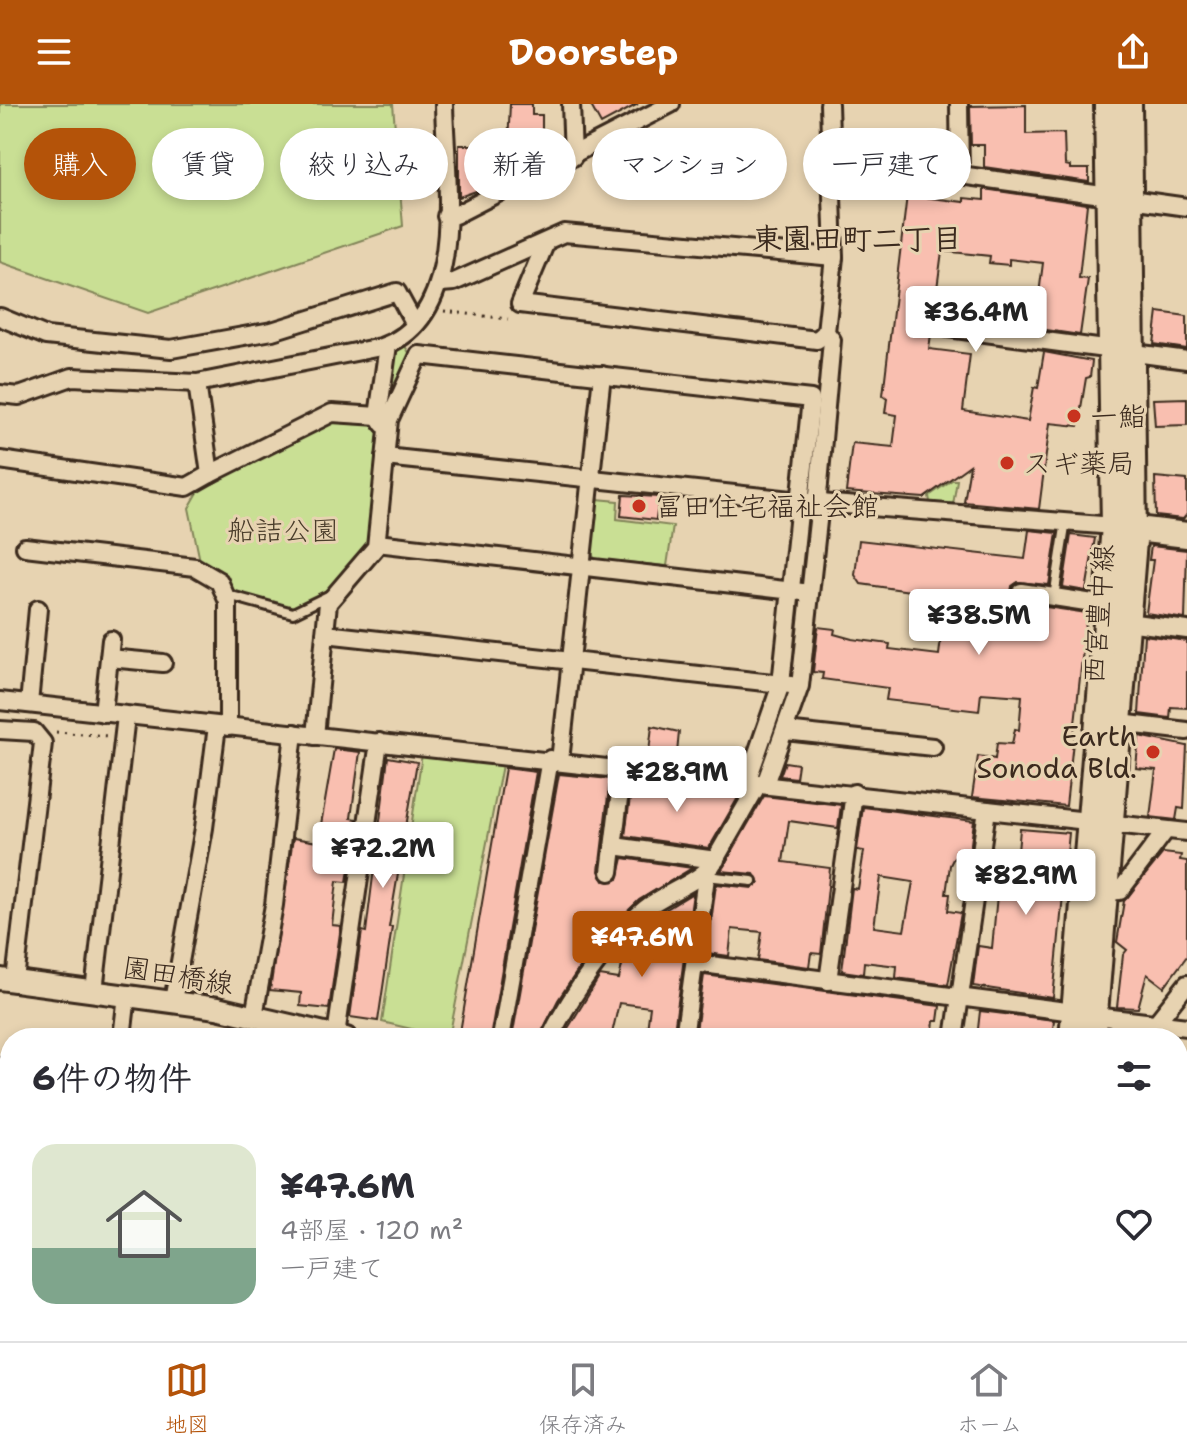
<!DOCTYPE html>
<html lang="ja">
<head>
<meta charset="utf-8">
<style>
  :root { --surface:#fff; --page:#f2f2f3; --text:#2b2b33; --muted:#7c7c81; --line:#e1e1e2; --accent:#b45309 }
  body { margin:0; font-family:"Shantell Sans","Klee One",sans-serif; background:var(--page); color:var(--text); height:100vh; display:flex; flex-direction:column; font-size:30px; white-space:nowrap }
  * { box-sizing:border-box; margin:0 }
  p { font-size:26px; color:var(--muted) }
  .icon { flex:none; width:44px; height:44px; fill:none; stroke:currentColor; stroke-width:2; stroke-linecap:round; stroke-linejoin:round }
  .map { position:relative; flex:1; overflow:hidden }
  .sheet { position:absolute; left:0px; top:924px; width:1188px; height:314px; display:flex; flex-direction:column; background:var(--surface); border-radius:32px 32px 0 0; box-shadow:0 4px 12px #0003 }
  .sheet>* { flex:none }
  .top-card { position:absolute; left:24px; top:24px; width:1140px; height:72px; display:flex; gap:16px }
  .price { position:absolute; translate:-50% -68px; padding:0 18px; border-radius:8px; background:#fff; color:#222; font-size:26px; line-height:52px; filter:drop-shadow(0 2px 4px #0008) }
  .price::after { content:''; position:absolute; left:50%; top:48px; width:24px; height:18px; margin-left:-12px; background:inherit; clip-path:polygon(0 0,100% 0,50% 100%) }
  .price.on { background:var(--accent); color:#fff }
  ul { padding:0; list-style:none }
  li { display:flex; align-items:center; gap:24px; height:200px; padding:0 32px }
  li+li { border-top:2px solid var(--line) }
  li span { display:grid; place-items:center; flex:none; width:224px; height:160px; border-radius:24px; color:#555 }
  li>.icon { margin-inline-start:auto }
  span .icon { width:96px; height:96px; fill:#fffc; stroke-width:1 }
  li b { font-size:34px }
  h2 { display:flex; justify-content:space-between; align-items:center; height:96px; padding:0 32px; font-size:34px }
  .pill { padding:0 28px; border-radius:36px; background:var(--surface); box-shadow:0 4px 12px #0003; font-size:28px; line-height:72px }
  .pill.on { background:var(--accent); color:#fff }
  header { display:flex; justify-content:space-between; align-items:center; height:104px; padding:0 32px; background:var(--accent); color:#fff; font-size:36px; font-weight:700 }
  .tab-bar { display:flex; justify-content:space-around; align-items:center; height:112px; border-top:2px solid var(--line); background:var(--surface); font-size:22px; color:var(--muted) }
  .tab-bar a { display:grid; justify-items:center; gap:4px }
  .tab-bar .on { color:var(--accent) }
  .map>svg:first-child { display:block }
  .green { fill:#c9df94; stroke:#828459; stroke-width:2 }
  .building { fill:#f9bfb0; stroke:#3b2a1e; stroke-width:2; fill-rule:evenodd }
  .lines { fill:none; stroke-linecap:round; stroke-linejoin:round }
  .service-casing { stroke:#3b2a1e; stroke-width:14 }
  .minor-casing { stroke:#3b2a1e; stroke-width:22 }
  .tertiary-casing { stroke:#3b2a1e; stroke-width:26 }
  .secondary-casing { stroke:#3b2a1e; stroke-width:30 }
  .path { stroke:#3b2a1e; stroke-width:3; stroke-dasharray:2 6; stroke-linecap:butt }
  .service { stroke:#e7d3b1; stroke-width:8 }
  .minor { stroke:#e7d3b1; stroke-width:16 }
  .tertiary { stroke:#e7d3b1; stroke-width:20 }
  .secondary { stroke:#e7d3b1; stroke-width:24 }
  .poi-dot { fill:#c8321e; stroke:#e7d3b1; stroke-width:3 }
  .labels { text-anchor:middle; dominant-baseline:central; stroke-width:6; stroke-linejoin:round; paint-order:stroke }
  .poi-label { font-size:28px; fill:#3b2a1e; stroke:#e7d3b1; text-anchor:start }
  .park-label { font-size:28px; fill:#493c2a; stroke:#e7d3b1 }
  .street-label { font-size:28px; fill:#3b2a1e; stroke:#e7d3b1 }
  .neighbourhood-label { font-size:30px; font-weight:bold; fill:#3b2a1e; stroke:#e7d3b1 }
</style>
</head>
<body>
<header><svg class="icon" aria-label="menu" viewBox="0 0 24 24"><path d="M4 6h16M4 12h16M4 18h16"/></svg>Doorstep<svg class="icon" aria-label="share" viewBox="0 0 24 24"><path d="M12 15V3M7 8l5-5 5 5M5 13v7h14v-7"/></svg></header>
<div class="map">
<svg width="1187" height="1237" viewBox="0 0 1187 1237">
  <rect width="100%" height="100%" fill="#e7d3b1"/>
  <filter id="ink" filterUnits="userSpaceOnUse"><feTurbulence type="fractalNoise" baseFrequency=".0125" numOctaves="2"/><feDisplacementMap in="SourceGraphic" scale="16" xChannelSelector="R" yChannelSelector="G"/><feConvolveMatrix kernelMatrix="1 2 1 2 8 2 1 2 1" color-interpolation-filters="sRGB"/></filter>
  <g filter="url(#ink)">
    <g class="green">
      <polygon points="0,0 393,0 403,122 148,209 0,158"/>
      <polygon points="402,237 411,252 385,311 392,244"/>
      <polygon points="333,313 371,316 380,326 369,441 322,497 293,511 236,498 224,474 200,457 189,404 200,385"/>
      <polygon points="952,376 957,376 953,401 930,398 929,392"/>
      <polygon points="597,395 618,397 617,415 673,422 667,462 595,455 590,447"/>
      <polygon points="422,650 502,661 449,934 382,918"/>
      <polygon points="645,1228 766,1228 765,1237 644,1237"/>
    </g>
    <g class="building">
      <polygon points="510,0 532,0 532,11 542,11 542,38 552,38 552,48 539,55 523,56 523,64 479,63 479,86 459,93 459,41 508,41"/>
      <polygon points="590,0 638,0 601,20"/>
      <polygon points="1026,1 1026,30 1064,29 1065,61 1070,62 1070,65 1089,65 1089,78 984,63 984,41 971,41 970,2"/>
      <polygon points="984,85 1087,100 1079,174 1088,175 1080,231 1026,223 1030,197 1038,198 1043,159 1009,155 1009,161 989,159 990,152 942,147 929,245 970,250 963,307 1028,317 1034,283 1038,284 1044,248 1092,257 1090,273 1086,274 1078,322 1050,319 1039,405 964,398 970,361 924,394 846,388 852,339 893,343 897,311 885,309 887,294 883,291 907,91 964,98 964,94 984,96"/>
      <polygon points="1158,208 1187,212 1187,245 1154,240"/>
      <polygon points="1187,294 1187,321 1155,322 1153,295"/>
      <polygon points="1155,373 1187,376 1187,410 1183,415 1156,412"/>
      <polygon points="623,391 659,393 656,416 621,412"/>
      <polygon points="1029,426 1057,429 1049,481 1018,478 1012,482 1011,493 1019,499 1087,509 1066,702 972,693 978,652 995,655 997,639 1012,640 1015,625 1019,626 1022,592 981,589 979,607 886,596 888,584 822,575 823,569 813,568 818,523 835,525 834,530 852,535 890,540 889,545 939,551 946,492 861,480 855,471 859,436 1025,455"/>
      <polygon points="1071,431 1095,434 1086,487 1063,483"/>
      <polygon points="1151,442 1187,446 1185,515 1146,509 1153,456 1149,456"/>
      <polygon points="1144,531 1187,537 1187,604 1171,603 1170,614 1139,610"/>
      <polygon points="652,622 679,628 676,660 648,657"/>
      <polygon points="1139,632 1187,642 1184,705 1178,704 1176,716 1150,713 1156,666 1136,664"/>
      <polygon points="334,645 360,648 351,714 357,715 347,778 337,777 332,821 341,822 329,905 300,902 301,889 270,886 293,734 318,738"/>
      <polygon points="388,653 417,658 389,823 392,823 378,917 350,913 362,827 366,828"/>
      <polygon points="785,658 798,660 796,674 780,672"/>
      <polygon points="505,664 536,668 490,934 459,934"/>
      <polygon points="559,670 610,675 599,767 604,777 618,775 623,754 692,764 639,796 609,826 598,825 586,854 558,896 539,934 512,934"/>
      <polygon points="632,678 716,687 739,692 709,744 625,732"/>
      <polygon points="764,692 841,701 838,724 789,717 783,758 830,764 821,850 811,849 809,863 758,856 762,828 732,825 729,852 707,849 716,780 752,784 759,779 754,770 721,767"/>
      <path d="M 863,703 L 974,717 L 969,755 L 954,753 L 950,761 L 946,790 L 950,790 L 948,807 L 961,809 L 948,881 L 896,874 L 897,862 L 864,858 L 863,870 L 842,867 L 852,784 L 858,785 L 864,747 L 857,746 ZM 881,773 L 913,778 L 904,827 L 874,823 Z"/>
      <polygon points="1020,725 1069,729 1053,894 973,882 978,842 992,844 997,791 988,790 991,757 1017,759"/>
      <polygon points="1163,749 1181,751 1180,756 1187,757 1187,852 1164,883 1147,870 1138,904 1117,903 1123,851 1127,846 1117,838 1124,797"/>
      <polygon points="693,789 673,934 646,934 650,903 619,899 611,934 562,934 600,872 619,875 627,838 652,814"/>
      <polygon points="704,871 940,902 938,917 934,917 932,934 779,934 739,927 738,934 695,934"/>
      <polygon points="980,907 1054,916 1052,934 977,934"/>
    </g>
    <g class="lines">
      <g class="service-casing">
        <g id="service">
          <polyline points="228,491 293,509 332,490"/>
          <polyline points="1054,493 1066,417"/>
          <polyline points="706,772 752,777"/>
        </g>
      </g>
      <g class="minor-casing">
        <g id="minor">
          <polyline points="571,0 573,53"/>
          <polyline points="959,0 960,71"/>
          <polyline points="831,66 960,71 1187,103"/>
          <polyline points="446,112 455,111 671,0"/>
          <polyline points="546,138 520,200 817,236 826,228"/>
          <polyline points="441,179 454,178 564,129 834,153"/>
          <polyline points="0,213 46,232 171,245 272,227 397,188 415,221"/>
          <polyline points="948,224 1187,256"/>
          <path d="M 0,290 L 19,292 L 72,273 L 197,279 L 381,243 C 470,213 445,72 444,0"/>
          <polyline points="383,320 378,312 388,241"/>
          <polyline points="385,353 820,399 1114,422"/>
          <polyline points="0,356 187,383 210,370 197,279"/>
          <polyline points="210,370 332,309 378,312"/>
          <polyline points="377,439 802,488"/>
          <polyline points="25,443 195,463 219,477 228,498 228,623"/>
          <polyline points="1021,488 1093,499"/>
          <polyline points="1127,518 1187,526"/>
          <polyline points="325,530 791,581"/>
          <polyline points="109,554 163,559"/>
          <polyline points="0,597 1187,728"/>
          <polyline points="29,600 38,505"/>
          <polyline points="103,609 111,536"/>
          <polyline points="1120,619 1187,627"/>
          <polyline points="0,626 34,628 43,639 15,876"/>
          <polyline points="785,627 933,643"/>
          <polyline points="315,632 328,499 376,443 389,316 419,251 811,295 781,580 747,678"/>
          <polyline points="560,657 602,271"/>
          <polyline points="765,680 800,582 820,399 818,391 832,236 826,228 834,153 829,0"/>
          <polyline points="614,742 716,756"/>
          <polyline points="610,768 623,663"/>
          <polyline points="1105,788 1120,787 1166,726"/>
          <polyline points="695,859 1074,908"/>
          <polyline points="828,877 854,689"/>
          <polyline points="94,887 126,612"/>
          <polyline points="173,897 204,724 217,622"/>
          <polyline points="254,912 274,801 294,629"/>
          <polyline points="1095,912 1187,923"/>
          <polyline points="1156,919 1187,880"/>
          <polyline points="336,931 379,638"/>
          <polyline points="122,934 127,891"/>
          <polyline points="501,934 550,655"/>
          <path d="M 550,934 C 567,897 613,831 645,805 C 666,788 694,781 712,761 L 759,679"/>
          <polyline points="684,934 707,766"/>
          <polyline points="954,934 987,706"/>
          <polyline points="0,962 10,963"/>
          <polyline points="0,1021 10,1022"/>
          <polyline points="0,1130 10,1131"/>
          <polyline points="0,1217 10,1219"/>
          <polyline points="62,1228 113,1237"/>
          <polyline points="412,1237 414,1228"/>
          <polyline points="501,1237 502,1228"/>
          <polyline points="637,1237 638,1228"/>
          <polyline points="772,1237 774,1228"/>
          <polyline points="909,1237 910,1228"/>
        </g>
      </g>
      <g class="tertiary-casing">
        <g id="tertiary">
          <polyline points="0,875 217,904 346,934"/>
          <polyline points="1178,1064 1187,1066"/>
        </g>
      </g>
      <g class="secondary-casing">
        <g id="secondary">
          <polyline points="1120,423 1187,431"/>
          <polyline points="1072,934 1114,422 1107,0"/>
          <polyline points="1093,934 1134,437 1129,0"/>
          <polyline points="1046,1237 1047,1228"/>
        </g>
      </g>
      <g class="path">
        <polyline points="444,207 508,215"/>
        <polyline points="56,628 108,632"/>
      </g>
      <use href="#service" class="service"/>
      <use href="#minor" class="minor"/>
      <use href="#tertiary" class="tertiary"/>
      <use href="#secondary" class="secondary"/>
    </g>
  </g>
  <g class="poi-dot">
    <circle cx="1074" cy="312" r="8"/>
    <circle cx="1007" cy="359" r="8"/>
    <circle cx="639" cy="402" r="8"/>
    <circle cx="1153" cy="648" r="8"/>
  </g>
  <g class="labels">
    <g class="poi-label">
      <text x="1090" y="312">一鮨</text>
      <text x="1023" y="359">スギ薬局</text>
      <text x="655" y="402">冨田住宅福祉会館</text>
      <text x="1137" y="632" text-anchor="end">Earth<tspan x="1137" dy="32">Sonoda Bld.</tspan></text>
    </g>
    <g class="park-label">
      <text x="283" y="426">船詰公園</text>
    </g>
    <g class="street-label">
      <text transform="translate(1098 510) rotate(-86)">西宮豊中線</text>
      <text transform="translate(178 871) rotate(9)">園田橋線</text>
    </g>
    <g class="neighbourhood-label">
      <text x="857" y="134">東園田町二丁目</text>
    </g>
  </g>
</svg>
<b class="price" style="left:976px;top:250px">¥36.4M</b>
<b class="price" style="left:979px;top:553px">¥38.5M</b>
<b class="price" style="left:677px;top:710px">¥28.9M</b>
<b class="price" style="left:383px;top:786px">¥72.2M</b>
<b class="price" style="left:1026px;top:813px">¥82.9M</b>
<b class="price on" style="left:642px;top:875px">¥47.6M</b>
<div class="top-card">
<a class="pill on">購入</a>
<a class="pill">賃貸</a>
<a class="pill">絞り込み</a>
<a class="pill">新着</a>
<a class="pill">マンション</a>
<a class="pill">一戸建て</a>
</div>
<section class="sheet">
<h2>6件の物件<svg class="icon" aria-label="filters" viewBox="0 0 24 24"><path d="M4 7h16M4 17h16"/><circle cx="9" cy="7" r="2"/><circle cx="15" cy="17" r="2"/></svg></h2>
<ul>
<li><span style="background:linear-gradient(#dfe7d0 65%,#7fa58c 0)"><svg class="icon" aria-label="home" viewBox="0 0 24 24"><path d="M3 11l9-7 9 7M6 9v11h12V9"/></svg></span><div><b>¥47.6M</b><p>4部屋 · 120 m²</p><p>一戸建て</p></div><svg class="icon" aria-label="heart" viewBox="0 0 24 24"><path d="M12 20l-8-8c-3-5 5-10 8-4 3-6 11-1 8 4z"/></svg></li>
</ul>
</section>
</div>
<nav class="tab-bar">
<a class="on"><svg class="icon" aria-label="map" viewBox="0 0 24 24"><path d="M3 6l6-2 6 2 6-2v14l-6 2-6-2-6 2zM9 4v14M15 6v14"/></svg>地図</a>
<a><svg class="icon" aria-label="saved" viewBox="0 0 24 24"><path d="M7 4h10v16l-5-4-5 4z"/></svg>保存済み</a>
<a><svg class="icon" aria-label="home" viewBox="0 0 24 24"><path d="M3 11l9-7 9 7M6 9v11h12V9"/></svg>ホーム</a>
</nav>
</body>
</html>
